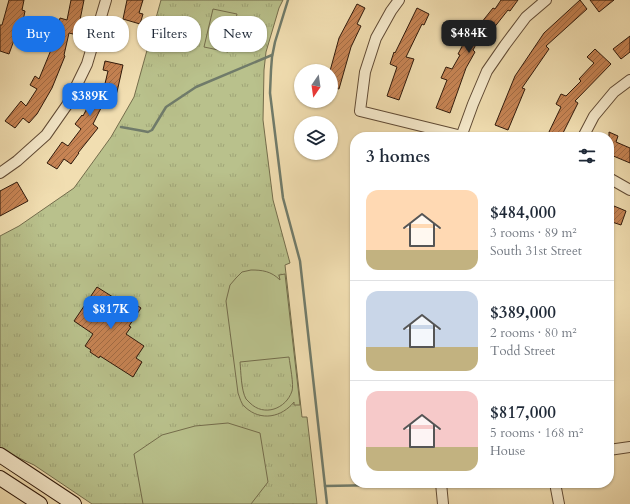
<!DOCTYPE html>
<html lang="en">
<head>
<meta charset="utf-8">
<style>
  :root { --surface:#fff; --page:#f6f6f7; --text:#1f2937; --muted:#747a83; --line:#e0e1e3; --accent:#1a73e8 }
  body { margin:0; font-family:Cardo,serif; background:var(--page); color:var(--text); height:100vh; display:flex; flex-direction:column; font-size:15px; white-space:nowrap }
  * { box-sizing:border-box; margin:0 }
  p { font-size:13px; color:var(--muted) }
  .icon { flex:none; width:22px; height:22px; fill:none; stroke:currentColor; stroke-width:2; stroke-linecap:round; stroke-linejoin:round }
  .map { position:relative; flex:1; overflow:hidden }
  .drawer { position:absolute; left:350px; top:132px; width:264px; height:356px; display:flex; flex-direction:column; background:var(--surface); border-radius:16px; box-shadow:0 1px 3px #0004 }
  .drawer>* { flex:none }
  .banner { position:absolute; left:12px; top:16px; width:278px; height:36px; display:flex; gap:8px }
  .needle { width:26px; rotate:193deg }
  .buttons { position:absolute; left:294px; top:64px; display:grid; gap:8px }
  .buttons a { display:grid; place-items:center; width:44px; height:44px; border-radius:50%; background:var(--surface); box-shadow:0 1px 3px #0004; font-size:20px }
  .price { position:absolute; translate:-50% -34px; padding:0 9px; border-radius:8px; background:var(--accent); color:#fff; font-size:13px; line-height:26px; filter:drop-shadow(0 1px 2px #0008) }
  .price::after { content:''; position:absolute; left:50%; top:24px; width:12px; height:9px; margin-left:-6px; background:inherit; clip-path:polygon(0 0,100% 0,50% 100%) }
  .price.selected { background:#222; color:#fff }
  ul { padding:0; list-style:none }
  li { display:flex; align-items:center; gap:12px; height:100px; padding:0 16px }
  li+li { border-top:1px solid var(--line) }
  li span { display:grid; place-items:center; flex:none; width:112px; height:80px; border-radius:12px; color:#555 }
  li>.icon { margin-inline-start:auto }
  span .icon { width:48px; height:48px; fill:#fffc; stroke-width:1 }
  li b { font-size:17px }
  h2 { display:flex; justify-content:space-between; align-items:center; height:48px; padding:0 16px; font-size:17px }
  .tag { padding:0 14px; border-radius:16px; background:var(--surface); box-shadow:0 1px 3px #0004; font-size:14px; line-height:36px }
  .tag.selected { background:var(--accent); color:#fff }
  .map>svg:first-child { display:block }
  .grass { fill:url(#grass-tufts); stroke:#746d4c }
  .pitch { fill:#b9c18c; stroke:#746d4c; fill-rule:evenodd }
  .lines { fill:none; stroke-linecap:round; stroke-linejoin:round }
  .stream { stroke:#707b6a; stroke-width:2.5 }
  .building { fill:url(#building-hatch); stroke:#2f190b }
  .street-casing { stroke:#604a34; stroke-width:12 }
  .secondary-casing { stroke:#2f190b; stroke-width:16 }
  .street { stroke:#f6eacc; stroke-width:10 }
  .secondary { stroke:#f6eacc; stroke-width:14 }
</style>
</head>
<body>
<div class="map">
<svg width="630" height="504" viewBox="0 0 630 504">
  <defs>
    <pattern id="grass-tufts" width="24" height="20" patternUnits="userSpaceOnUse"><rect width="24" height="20" fill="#b9c18c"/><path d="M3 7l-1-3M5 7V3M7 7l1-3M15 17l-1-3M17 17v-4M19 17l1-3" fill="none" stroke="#9fa577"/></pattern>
    <pattern id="building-hatch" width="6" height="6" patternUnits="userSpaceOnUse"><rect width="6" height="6" fill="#c78454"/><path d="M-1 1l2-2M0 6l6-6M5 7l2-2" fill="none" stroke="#a26b44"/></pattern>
  </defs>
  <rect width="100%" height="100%" fill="#f1deb1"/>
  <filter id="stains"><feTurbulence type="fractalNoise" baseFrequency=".005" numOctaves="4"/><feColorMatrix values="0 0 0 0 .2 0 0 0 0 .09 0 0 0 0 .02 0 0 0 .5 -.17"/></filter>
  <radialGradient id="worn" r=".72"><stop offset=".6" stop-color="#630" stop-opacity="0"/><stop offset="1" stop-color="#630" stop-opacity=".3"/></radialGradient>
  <polygon class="grass" points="161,0 283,0 279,8 266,52 264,70 263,120 273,200 290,263 285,265 302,417 307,417 317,504 92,504 34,465 4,451 0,447 0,236 19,226 74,188 111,137 134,97"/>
  <g class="pitch">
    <polygon points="213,9 237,14 228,52 204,47"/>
    <path d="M 251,270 C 262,270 271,271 280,280 L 279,275 L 285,274 L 300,405 L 294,405 L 294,402 C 282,417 261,422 245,407 C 241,404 240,398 238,393 L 226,301 L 230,285 L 236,278 L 242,272 ZM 289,357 C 290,365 294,385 292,391 C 286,409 264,417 250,403 C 249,402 247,400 246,399 C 241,390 241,372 240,362 Z"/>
    <polygon points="228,423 260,433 268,482 251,504 143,504 134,454 162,435 195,426"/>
  </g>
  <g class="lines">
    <g class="stream">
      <polyline points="288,0 275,42 272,57 271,70 270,93 283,198 300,261 327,504"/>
      <polyline points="121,127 143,131 148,132 152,130 166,107 196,87 272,55"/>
      <polyline points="325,486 381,485"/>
    </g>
  </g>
  <g class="building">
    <polygon points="9,0 24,0 22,10 25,11 23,21 21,21 9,54 0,51 0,25 2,25"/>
    <polygon points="71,0 84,0 77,35 69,33 64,55 65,56 52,88 37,114 29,123 23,118 15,128 5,121 21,101 26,106 37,89 30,85 35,76 39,79 51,50 52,51 60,18 67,20"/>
    <polygon points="127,0 143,0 139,13 143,14 140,24 123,19"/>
    <polygon points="501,0 518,0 510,11 508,10 493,29 487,24 473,50 475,52 466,68 450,113 436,108 447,80 441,78 446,67 452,69 460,55 458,54 468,35 461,31 466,22 477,28 493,8 495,9"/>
    <polygon points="580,0 587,9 546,46 549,49 522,88 525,89 508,130 495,125 515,76 544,33"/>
    <polygon points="590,0 614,0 599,12"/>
    <polygon points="357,4 365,8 357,24 361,26 351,47 339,89 331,87 331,71 330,71 339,38"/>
    <polygon points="417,8 429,14 424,25 422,24 406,57 414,59 399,100 387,96 397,67 390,64 394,52 395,53"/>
    <polygon points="630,36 630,52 621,59 613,49"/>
    <polygon points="595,49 611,64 575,101 578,103 561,137 554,137 548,134 561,107 556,104 561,94 566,96 581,81 579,79 594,63 587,57"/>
    <polygon points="105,61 123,65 117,92 109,108 103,104 93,124 98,128 78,153 79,153 71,164 64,159 57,169 47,163 62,142 68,146 81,129 75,124 82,115 83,116 97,89 103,92 108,71 103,70"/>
    <polygon points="609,132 618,136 616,142 630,148 630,163 611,155 609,158"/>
    <polygon points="17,182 28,201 0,216 0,191"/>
    <polygon points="614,206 626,211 621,225 609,221 609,207 613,208"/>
    <polygon points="97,287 124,304 127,299 141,308 129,326 131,327 126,334 144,346 136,358 142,362 133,377 100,356 99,358 90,352 91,350 85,346 93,334 74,321"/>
  </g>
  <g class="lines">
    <g class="street-casing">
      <g id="street">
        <polyline points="399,0 391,11 376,38 365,72 360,111 466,137"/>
        <polyline points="461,137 473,104 487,71 505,45 526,17 546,0"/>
        <polyline points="583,137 594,116 614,92 630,80"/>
        <polyline points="0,173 17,161 46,135 67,105 87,64 106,0"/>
        <polyline points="609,178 630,190"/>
        <polyline points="609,450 630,447"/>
        <polyline points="441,483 443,504"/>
        <polyline points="555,483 559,504"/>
      </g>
    </g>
    <g class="secondary-casing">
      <g id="secondary">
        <polyline points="0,455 74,504"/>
        <polyline points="0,478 40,504"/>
      </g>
    </g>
    <use href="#street" class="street"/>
    <use href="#secondary" class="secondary"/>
  </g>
  <rect width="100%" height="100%" filter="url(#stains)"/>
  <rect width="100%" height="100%" fill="url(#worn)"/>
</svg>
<div class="buttons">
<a><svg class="needle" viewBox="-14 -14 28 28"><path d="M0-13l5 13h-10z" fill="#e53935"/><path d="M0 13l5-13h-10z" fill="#747a83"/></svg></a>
<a><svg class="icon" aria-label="layers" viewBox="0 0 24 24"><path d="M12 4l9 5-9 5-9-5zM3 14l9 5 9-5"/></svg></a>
</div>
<b class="price selected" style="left:469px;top:54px">$484K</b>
<b class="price" style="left:90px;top:117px">$389K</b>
<b class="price" style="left:111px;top:330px">$817K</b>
<div class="banner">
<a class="tag selected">Buy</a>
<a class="tag">Rent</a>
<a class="tag">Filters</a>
<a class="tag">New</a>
</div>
<section class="drawer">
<h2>3 homes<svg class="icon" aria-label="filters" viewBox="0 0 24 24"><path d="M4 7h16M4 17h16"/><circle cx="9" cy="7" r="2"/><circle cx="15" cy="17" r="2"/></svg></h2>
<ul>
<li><span style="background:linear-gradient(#ffd9b3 75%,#c2b280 0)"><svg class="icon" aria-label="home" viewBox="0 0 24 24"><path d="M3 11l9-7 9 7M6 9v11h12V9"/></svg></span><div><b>$484,000</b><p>3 rooms · 89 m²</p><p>South 31st Street</p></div></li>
<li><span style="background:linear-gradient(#c9d6e8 70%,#c2b280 0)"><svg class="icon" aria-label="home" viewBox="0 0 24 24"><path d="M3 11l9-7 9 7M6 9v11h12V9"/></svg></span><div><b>$389,000</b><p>2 rooms · 80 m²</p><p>Todd Street</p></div></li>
<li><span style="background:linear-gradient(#f6c9c9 70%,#c2b280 0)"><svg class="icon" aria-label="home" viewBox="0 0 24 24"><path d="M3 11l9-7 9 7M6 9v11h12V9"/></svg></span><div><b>$817,000</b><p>5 rooms · 168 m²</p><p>House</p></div></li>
</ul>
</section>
</div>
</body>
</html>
